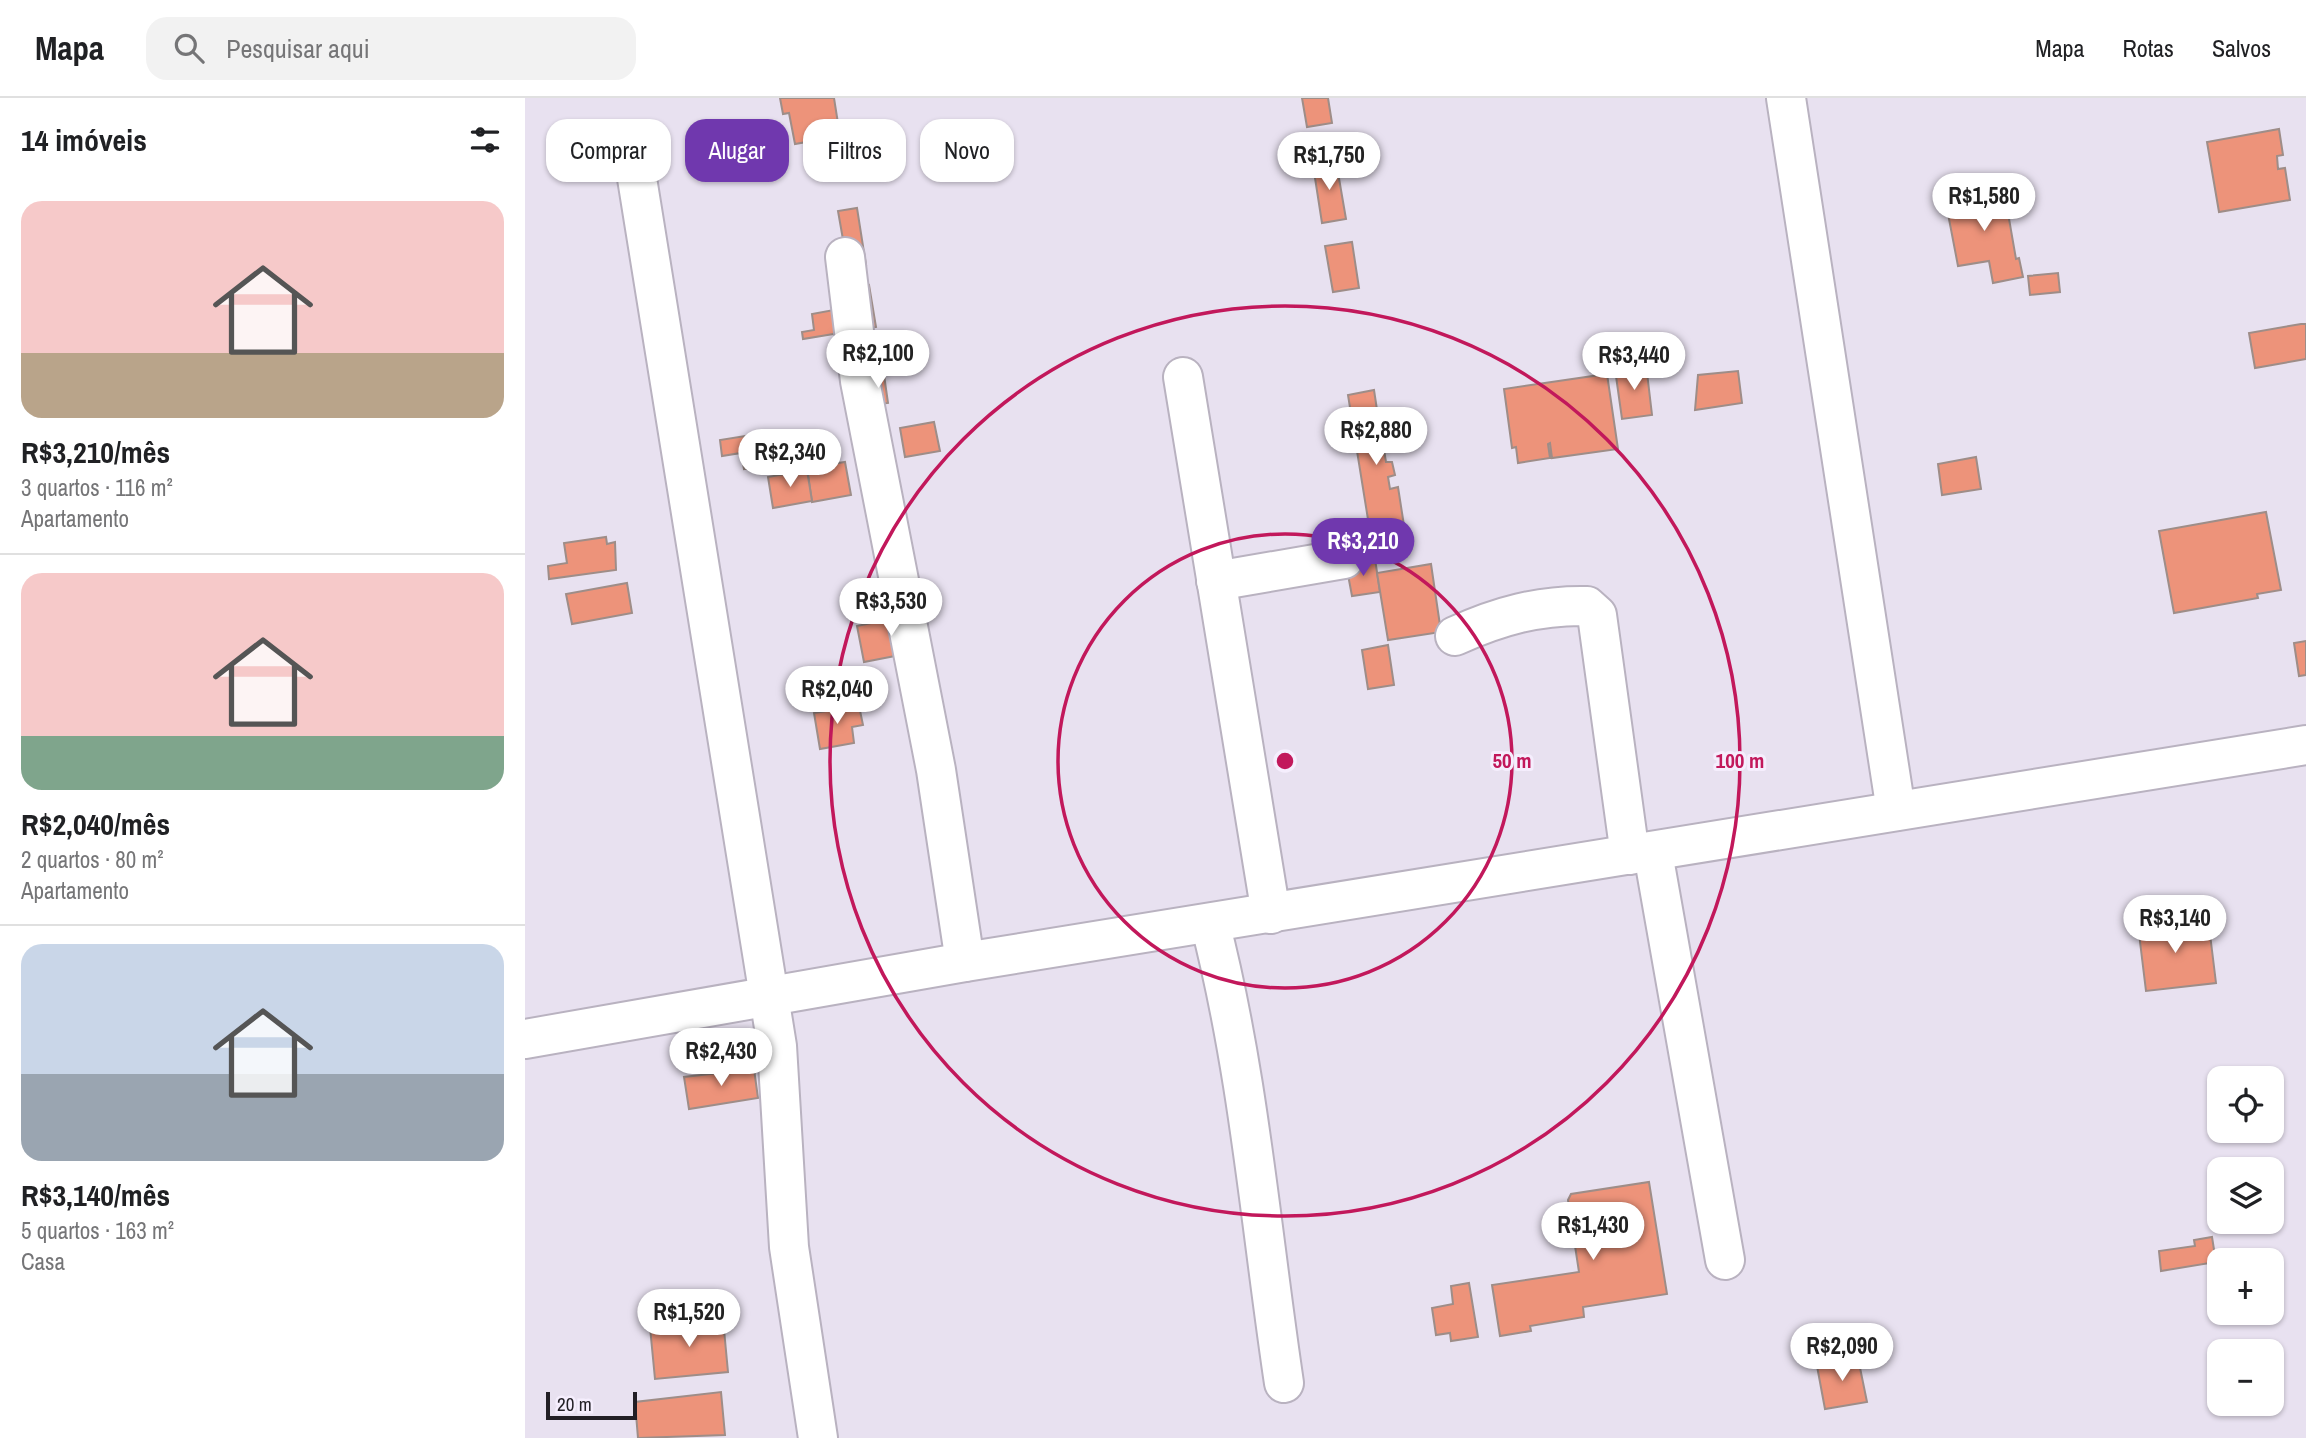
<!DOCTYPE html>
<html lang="pt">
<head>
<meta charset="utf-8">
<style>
  :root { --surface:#fff; --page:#f2f2f2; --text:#202124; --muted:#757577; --line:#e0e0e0; --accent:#7038ae }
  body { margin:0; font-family:"Archivo Narrow",sans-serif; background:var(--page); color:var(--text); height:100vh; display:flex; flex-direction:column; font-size:26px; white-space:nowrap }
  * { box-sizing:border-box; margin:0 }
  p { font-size:23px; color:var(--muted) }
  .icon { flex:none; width:38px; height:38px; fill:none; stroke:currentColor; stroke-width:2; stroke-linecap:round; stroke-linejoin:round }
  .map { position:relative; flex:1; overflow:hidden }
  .side { display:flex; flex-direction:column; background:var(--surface); width:525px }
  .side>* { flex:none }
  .hud { position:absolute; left:21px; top:21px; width:665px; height:63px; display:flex; gap:14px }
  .tools { position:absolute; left:1682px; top:968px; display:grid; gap:14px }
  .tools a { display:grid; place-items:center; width:77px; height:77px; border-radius:14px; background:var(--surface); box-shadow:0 2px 5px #0004; font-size:35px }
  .scale { position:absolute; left:21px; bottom:18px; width:91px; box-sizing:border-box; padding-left:7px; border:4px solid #221f25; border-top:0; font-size:19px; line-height:24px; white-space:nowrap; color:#221f25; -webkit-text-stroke:5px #f5eefd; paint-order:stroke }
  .price { position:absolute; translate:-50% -60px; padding:0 16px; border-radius:24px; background:#fff; color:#222; font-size:23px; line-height:46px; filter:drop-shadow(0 2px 4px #0008) }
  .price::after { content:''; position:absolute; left:50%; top:42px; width:21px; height:16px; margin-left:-10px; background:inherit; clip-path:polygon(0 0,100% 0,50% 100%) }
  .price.on { background:var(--accent); color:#fff }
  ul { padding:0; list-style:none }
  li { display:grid; align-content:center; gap:14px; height:371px; padding:0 21px }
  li+li { border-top:2px solid var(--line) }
  li span { display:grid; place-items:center; height:217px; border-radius:21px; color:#555 }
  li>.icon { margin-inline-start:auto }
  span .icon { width:126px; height:126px; fill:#fffc; stroke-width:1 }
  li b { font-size:30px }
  h2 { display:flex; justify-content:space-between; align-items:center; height:84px; padding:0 21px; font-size:30px }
  .chip { padding:0 24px; border-radius:21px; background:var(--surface); box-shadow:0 2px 5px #0004; font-size:24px; line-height:63px }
  .chip.on { background:var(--accent); color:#fff }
  header { display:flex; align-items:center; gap:42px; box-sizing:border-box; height:98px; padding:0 35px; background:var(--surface); border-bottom:2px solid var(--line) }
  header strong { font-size:33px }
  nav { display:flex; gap:38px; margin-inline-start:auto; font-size:24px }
  .search { width:490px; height:63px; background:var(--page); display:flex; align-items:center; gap:18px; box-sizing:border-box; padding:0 24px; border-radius:21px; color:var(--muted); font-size:26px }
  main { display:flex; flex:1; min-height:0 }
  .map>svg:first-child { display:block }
  .building { fill:#ed937a; stroke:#9e8d88; stroke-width:2 }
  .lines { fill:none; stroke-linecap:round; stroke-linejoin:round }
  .minor-casing { stroke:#b9b2c0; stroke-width:42 }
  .minor { stroke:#fff; stroke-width:38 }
  .ring { fill:none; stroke:#c2185b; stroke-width:3.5 }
  .centre { fill:#c2185b; stroke:#f5eefd; stroke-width:3.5 }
  .ring-label { font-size:21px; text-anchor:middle; font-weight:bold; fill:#c2185b; stroke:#f5eefd; stroke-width:6; stroke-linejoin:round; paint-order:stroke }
</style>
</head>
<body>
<header>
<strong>Mapa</strong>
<div class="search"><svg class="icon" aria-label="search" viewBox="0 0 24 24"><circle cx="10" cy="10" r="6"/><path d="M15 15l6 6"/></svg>Pesquisar aqui</div>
<nav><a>Mapa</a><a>Rotas</a><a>Salvos</a></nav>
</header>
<main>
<section class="side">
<h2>14 imóveis<svg class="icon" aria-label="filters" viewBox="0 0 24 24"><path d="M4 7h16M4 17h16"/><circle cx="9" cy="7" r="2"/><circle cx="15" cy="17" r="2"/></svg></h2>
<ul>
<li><span style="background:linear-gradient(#f6c9c9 70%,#b9a48a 0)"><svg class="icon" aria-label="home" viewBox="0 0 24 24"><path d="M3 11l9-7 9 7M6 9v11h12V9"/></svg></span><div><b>R$3,210/mês</b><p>3 quartos · 116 m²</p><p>Apartamento</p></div></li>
<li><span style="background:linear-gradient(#f6c9c9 75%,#7fa58c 0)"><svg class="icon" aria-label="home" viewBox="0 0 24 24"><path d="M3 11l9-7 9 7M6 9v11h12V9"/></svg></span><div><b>R$2,040/mês</b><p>2 quartos · 80 m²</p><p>Apartamento</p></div></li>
<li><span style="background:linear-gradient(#c9d6e8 60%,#9aa5b1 0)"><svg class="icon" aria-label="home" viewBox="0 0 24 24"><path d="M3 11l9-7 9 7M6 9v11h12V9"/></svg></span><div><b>R$3,140/mês</b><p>5 quartos · 163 m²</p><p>Casa</p></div></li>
</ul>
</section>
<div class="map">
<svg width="1781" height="1340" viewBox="0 0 1781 1340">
  <rect width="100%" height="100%" fill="#e8e1f0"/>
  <g class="building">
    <polygon points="255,0 309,0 315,38 270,46 264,15 258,16"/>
    <polygon points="777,0 803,0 807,25 782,29"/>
    <polygon points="1754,31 1758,57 1752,58 1753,71 1760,70 1765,102 1694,114 1682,44"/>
    <polygon points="811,63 821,121 797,125 788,67"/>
    <polygon points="1479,92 1491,161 1494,160 1498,179 1468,185 1464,163 1433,168 1420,100"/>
    <polygon points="332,110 341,167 323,170 313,113"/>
    <polygon points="827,144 834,190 808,194 800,148"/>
    <polygon points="1533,175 1535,194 1505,197 1503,178"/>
    <polygon points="344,187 351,229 278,241 277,234 289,232 287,216 309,212 306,193"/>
    <polygon points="1776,226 1781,226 1781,261 1730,270 1724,235"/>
    <polygon points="1121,266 1127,317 1097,321 1090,271"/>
    <polygon points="1213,273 1217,305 1170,312 1173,277"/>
    <polygon points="1082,276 1093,351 1027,360 1025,345 1023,346 1025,360 993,365 991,349 987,350 979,291"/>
    <polygon points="359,277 363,305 348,307 343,279"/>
    <polygon points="849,292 854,325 861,324 866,352 859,352 861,364 867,364 870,377 863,379 865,391 873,389 880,434 846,440 823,297"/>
    <polygon points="409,324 415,353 380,359 375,330"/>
    <polygon points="251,333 257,365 219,371 216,355 197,358 195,342"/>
    <polygon points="1451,359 1456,391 1417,397 1413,366"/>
    <polygon points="320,364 326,397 287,404 282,370"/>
    <polygon points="282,372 287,403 248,410 243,379"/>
    <polygon points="1741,414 1756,492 1732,496 1733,500 1649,515 1634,433"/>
    <polygon points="81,439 82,446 90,444 91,472 24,481 23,468 42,465 39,445"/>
    <polygon points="850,461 855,494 827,498 821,466"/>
    <polygon points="906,466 916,534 863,542 852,475"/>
    <polygon points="102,485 107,515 47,526 41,496"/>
    <polygon points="393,515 401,552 339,564 332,528"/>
    <polygon points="1781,543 1781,577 1774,578 1769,545"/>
    <polygon points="863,547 869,587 843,591 837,552"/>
    <polygon points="334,608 338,627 327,629 329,645 295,651 289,615"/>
    <polygon points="1639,816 1641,833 1684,828 1691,885 1621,893 1612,819"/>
    <polygon points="229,971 233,1000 164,1011 159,979"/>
    <polygon points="1124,1084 1142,1196 1058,1209 1059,1219 1005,1228 1006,1233 975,1238 967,1187 1054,1174 1043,1102 1046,1096"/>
    <polygon points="1687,1139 1691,1164 1636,1173 1634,1153 1670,1148 1669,1142"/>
    <polygon points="944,1185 953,1239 926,1243 925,1235 911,1237 907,1210 928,1206 926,1188"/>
    <polygon points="198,1221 203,1274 130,1281 125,1229"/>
    <polygon points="1329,1255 1333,1260 1342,1304 1300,1311 1292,1268 1315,1264 1314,1258"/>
    <polygon points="196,1294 200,1337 113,1340 110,1304"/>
  </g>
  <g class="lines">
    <g class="minor-casing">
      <g id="minor">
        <polyline points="1261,0 1371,713"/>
        <polyline points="111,74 252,948 264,1149 293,1340"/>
        <polyline points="320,159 335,283 411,672 440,864"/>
        <polyline points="658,279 746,816"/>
        <polyline points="691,483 819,461"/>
        <path d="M 930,538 C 974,518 1014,507 1062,508 L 1072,517 L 1105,757"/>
        <polyline points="1128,755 1200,1162"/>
        <path d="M 685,825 C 724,976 736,1132 759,1285"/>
        <polyline points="0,941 440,864 1781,647"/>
      </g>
    </g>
    <use href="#minor" class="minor"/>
  </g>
  <g class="ring">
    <circle cx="760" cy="663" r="227"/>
    <circle cx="760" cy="663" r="455"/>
  </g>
  <circle cx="760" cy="663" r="10" class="centre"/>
  <g class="ring-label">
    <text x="987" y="670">50 m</text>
    <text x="1215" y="670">100 m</text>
  </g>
</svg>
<div class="tools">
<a><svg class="icon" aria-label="locate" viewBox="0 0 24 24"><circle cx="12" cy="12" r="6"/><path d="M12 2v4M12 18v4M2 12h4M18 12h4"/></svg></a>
<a><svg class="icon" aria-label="layers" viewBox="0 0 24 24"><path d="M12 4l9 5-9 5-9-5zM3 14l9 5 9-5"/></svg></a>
<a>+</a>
<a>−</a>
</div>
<div class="scale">20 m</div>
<b class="price" style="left:804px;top:94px">R$1,750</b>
<b class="price" style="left:1459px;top:135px">R$1,580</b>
<b class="price" style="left:353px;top:292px">R$2,100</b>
<b class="price" style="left:1109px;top:294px">R$3,440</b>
<b class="price" style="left:851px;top:369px">R$2,880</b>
<b class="price" style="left:265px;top:391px">R$2,340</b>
<b class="price on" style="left:838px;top:480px">R$3,210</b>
<b class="price" style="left:366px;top:540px">R$3,530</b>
<b class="price" style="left:312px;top:628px">R$2,040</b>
<b class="price" style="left:1650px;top:857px">R$3,140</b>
<b class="price" style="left:196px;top:990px">R$2,430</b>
<b class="price" style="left:1068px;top:1164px">R$1,430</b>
<b class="price" style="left:164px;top:1251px">R$1,520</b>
<b class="price" style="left:1317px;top:1285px">R$2,090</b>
<div class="hud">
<a class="chip">Comprar</a>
<a class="chip on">Alugar</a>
<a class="chip">Filtros</a>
<a class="chip">Novo</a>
</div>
</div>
</main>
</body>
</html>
